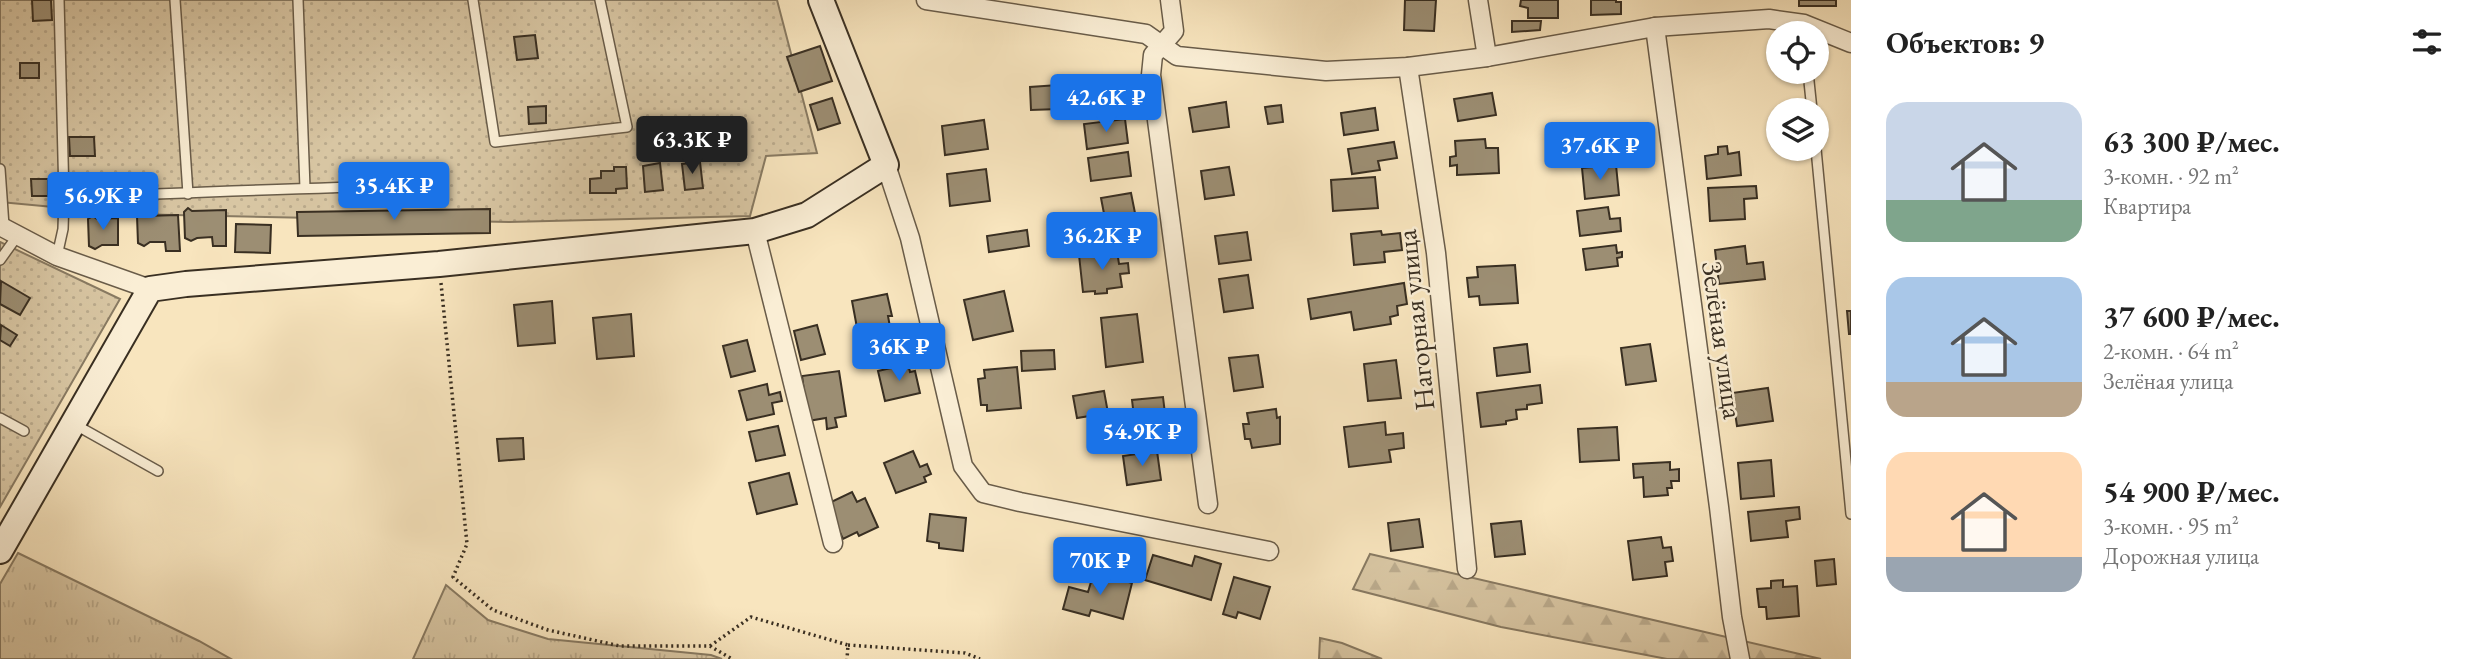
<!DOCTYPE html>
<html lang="ru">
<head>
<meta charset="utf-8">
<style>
  :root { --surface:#fff; --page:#f6f6f6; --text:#222; --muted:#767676; --accent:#1a73e8 }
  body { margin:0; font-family:"EB Garamond",serif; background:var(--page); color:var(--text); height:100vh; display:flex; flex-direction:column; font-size:26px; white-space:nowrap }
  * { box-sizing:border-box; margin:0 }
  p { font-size:23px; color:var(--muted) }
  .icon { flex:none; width:38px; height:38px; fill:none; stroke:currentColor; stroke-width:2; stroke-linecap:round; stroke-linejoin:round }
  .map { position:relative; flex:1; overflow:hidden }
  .panel { display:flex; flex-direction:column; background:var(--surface); width:630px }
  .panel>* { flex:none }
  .tools { position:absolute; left:1766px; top:21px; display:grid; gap:14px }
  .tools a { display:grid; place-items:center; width:63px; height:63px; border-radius:50%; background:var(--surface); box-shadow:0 2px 5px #0004; font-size:35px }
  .price { position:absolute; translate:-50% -60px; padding:0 16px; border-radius:7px; background:var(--accent); color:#fff; font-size:23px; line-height:46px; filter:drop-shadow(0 2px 4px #0008) }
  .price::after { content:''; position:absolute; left:50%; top:42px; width:21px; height:16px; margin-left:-10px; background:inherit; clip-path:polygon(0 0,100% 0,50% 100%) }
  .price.active { background:#222; color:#fff }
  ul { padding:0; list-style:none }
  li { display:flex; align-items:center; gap:21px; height:175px; padding:0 35px }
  li span { display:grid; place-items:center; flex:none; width:196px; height:140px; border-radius:21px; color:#555 }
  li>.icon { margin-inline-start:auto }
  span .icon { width:84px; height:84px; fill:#fffc; stroke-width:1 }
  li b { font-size:30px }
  h2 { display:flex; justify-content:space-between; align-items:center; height:84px; padding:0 35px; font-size:30px }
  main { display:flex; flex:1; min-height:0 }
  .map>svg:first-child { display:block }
  .grass { fill:url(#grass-tufts); stroke:#887a62; stroke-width:2 }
  .forest { fill:url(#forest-firs); stroke:#887a62; stroke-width:2 }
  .garden { fill:url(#garden-dots); stroke:#887a62; stroke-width:2 }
  .building { fill:#9c8e73; stroke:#392f22; stroke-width:2 }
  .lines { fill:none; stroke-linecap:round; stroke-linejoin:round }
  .lane-casing { stroke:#695c49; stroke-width:12 }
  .street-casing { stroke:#695c49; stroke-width:21 }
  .secondary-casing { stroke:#392f22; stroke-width:28 }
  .path { stroke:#392f22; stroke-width:3.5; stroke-dasharray:2 3.5; stroke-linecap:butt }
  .lane { stroke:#faeed5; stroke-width:9 }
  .street { stroke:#faeed5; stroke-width:18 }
  .secondary { stroke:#faeed5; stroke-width:24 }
  .labels { text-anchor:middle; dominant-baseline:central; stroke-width:5; stroke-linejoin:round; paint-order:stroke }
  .street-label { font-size:28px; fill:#392f22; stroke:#faeed5 }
</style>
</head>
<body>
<main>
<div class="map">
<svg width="1851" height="659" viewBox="0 0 1851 659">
  <defs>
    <pattern id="grass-tufts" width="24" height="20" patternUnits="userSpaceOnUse" patternTransform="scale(1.75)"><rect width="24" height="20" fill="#d8c6a3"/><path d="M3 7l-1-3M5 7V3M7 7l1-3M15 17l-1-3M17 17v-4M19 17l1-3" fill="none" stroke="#baaa8c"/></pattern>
    <pattern id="forest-firs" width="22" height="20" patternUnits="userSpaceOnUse" patternTransform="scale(1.75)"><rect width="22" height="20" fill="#d8c6a3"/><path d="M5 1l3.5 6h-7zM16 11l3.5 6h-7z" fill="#baaa8c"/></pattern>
    <pattern id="garden-dots" width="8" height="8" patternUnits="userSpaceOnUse" patternTransform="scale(1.75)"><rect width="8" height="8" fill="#d8c6a3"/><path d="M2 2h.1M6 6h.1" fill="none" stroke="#baaa8c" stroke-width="1.8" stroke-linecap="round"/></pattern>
  </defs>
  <rect width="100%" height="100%" fill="#f8e5be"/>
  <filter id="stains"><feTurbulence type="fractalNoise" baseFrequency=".00286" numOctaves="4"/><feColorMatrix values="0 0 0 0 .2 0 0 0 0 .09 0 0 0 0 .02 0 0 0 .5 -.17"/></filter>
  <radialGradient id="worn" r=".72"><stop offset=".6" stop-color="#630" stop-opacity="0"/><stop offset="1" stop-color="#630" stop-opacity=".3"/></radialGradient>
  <g class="grass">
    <polygon points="18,553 199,641 231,659 0,659 0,584"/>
    <polygon points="446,585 488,620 548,639 711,655 722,659 413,659"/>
  </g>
  <g class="forest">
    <polygon points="1370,554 1821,659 1667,659 1501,627 1353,589"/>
    <polygon points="1320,638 1342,643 1382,659 1319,659"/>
  </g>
  <g class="garden">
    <polygon points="0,0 777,0 817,153 766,156 750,216 509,222 128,214 0,202"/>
    <polygon points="0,242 120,299 0,507"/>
  </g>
  <g class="building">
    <polygon points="32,0 51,0 52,20 33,21"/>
    <polygon points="1405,0 1436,0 1434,31 1404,30"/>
    <polygon points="1558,0 1558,18 1528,18 1528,8 1520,6 1521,0"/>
    <polygon points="1591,0 1616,0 1616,2 1621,2 1621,14 1591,15"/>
    <rect x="1799" y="0" width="37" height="6"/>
    <polygon points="1512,21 1541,21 1540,30 1512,32"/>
    <polygon points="535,35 538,58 517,60 514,37"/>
    <polygon points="820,46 832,81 799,92 787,57"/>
    <rect x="20" y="63" width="19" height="15"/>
    <polygon points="1124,77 1125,108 1097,110 1095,79"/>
    <polygon points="1058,85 1059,109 1031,110 1030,87"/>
    <polygon points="1492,93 1496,115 1458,121 1454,99"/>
    <polygon points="832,98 840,123 818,130 810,105"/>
    <polygon points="1226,102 1229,127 1193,132 1189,108"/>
    <polygon points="1281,105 1283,122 1268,124 1265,107"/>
    <polygon points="546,106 546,123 529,124 528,107"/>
    <polygon points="1375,108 1378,130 1344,135 1341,113"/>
    <polygon points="1125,119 1128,143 1087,149 1084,124"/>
    <polygon points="984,120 988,149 945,155 942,126"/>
    <polygon points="1605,128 1607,156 1582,158 1580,130"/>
    <polygon points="69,137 94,137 95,156 70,156"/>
    <polygon points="1485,139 1486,148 1498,148 1499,173 1457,175 1457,165 1450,166 1450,157 1456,156 1455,141"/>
    <polygon points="1394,142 1397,158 1378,161 1380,170 1352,174 1348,149"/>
    <polygon points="1727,146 1728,154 1739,152 1741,175 1707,179 1705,156 1718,154 1718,147"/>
    <polygon points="1128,152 1131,176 1091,181 1088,158"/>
    <polygon points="700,162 703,188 685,190 682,164"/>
    <polygon points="660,163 663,190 645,192 643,166"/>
    <polygon points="1616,165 1619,195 1585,199 1582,168"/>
    <polygon points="614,167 626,167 627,188 616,189 616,193 590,193 590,179 601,178 601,171 614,171"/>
    <polygon points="1229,167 1234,195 1205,199 1201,171"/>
    <polygon points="986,169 990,201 950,206 947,174"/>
    <polygon points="1375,177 1378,208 1333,211 1331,180"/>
    <polygon points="31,179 48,179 48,196 32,196"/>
    <polygon points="1756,186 1757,198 1744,199 1745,219 1710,221 1708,188"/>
    <polygon points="1131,193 1136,218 1106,224 1101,198"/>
    <polygon points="1608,207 1610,219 1620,218 1621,231 1580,236 1577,211"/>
    <polygon points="188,208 192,211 226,210 226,246 213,246 212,237 197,238 191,241 185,238 184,212"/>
    <polygon points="490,209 490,233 298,236 297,212"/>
    <polygon points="141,213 145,216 178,215 180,251 166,251 165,242 150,242 144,246 138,243 137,216"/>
    <polygon points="93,216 97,219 118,218 118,245 102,245 95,249 89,246 88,219"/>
    <polygon points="236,224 271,225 270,253 235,252"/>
    <polygon points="1027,230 1029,246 989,252 987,236"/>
    <polygon points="1381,231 1382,235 1400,233 1402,250 1384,252 1385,262 1354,265 1351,234"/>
    <polygon points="1247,232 1251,260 1219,264 1215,236"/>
    <polygon points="1616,245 1617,253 1622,252 1622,257 1617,258 1618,266 1586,270 1583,249"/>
    <polygon points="1745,246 1747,264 1763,262 1765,279 1719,284 1715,250"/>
    <polygon points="1117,251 1119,264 1128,263 1129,273 1120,274 1122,287 1107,289 1107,293 1095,294 1095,291 1083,292 1079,255"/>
    <polygon points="1515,265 1518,303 1480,305 1479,296 1469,297 1467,278 1478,277 1477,267"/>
    <polygon points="1248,275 1253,308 1224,312 1219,279"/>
    <polygon points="1,281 30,298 20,315 0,304"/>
    <polygon points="1404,283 1407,304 1397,306 1398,315 1390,317 1391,324 1354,330 1351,312 1311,319 1308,299"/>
    <polygon points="1004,291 1013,331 973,340 964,300"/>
    <polygon points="887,294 892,316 888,316 890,327 858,333 852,301"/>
    <polygon points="552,301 555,343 518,346 514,305"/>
    <polygon points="1847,311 1851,311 1851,334 1849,334"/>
    <polygon points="631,314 634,356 597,359 593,318"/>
    <polygon points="1137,314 1143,362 1106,367 1101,318"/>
    <polygon points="1,325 17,335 10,346 0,340"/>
    <polygon points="817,325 825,354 801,360 794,331"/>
    <polygon points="747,340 755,371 731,377 723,346"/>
    <polygon points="1527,344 1530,372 1497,376 1494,348"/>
    <polygon points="1650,344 1656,381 1626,385 1621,348"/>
    <polygon points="1054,350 1055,369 1022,371 1021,351"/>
    <polygon points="1258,355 1263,387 1234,391 1229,358"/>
    <polygon points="1396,360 1401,398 1368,401 1364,364"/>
    <polygon points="908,364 910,372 915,371 920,393 885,401 878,371"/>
    <polygon points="1017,367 1021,408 987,411 987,405 981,405 978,379 985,378 984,370"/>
    <polygon points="839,371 846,416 835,418 837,427 827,429 826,418 808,421 802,376"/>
    <polygon points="767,384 769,395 780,392 782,401 772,403 774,414 747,420 739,391"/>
    <polygon points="1540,385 1542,403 1527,405 1527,409 1516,410 1517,419 1506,421 1506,424 1481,427 1477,393"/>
    <polygon points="1768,388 1773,421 1737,426 1732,393"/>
    <polygon points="1104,391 1108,413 1077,418 1073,396"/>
    <polygon points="1163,397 1166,422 1135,425 1132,400"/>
    <polygon points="1276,409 1277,418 1280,417 1280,444 1252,448 1250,439 1245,439 1243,424 1249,424 1247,413"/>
    <polygon points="1385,422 1386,435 1403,433 1404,448 1389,450 1391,462 1349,467 1344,427"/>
    <polygon points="778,426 785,455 756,461 749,432"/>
    <polygon points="1617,427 1619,460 1580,462 1578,429"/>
    <polygon points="523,438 524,459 499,461 497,439"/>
    <polygon points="913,451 920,467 927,464 931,474 924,477 926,482 896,493 884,463"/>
    <polygon points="1157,451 1161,480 1127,485 1123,456"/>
    <polygon points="1771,460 1774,496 1741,499 1738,463"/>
    <polygon points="1670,462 1670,470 1679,469 1679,481 1671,481 1672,488 1667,488 1668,495 1644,497 1643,477 1634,478 1633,464"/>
    <polygon points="789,473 797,504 757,514 749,483"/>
    <polygon points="852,492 857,502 865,498 878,527 859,536 857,532 843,539 827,504"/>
    <polygon points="1799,507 1800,519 1786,521 1788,537 1751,541 1748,512"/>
    <polygon points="930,514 966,518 963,551 939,548 939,543 927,541"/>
    <polygon points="1419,519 1423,547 1391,551 1388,523"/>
    <polygon points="1521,521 1525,554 1495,557 1491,524"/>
    <polygon points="1661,537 1663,548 1671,547 1673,561 1665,562 1667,576 1633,580 1628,541"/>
    <polygon points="1153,555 1192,566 1195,556 1221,564 1211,600 1145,580"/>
    <polygon points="1834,559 1836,584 1817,586 1815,561"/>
    <polygon points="1094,572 1132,583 1123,619 1091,610 1089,616 1063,609 1069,587 1088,592"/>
    <polygon points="1234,577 1270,587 1260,619 1238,612 1236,618 1223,614"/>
    <polygon points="1783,580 1783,587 1797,586 1799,616 1767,619 1766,607 1759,607 1757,589 1771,588 1771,581"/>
  </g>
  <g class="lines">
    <g class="lane-casing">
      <g id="lane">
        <polyline points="175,0 188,194"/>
        <polyline points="298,0 305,188"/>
        <polyline points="473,0 495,142 627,127 600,0"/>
        <polyline points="1808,72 1812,110"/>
        <polyline points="1816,149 1851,514"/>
        <polyline points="0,169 4,226"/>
        <path d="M 64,197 C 176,194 288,188 401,186"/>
        <polyline points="57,256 63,229 64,197 59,0"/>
        <polyline points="0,260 18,235"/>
        <polyline points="0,418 24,431"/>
        <polyline points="74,424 158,471"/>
      </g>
    </g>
    <g class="street-casing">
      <g id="street">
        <polyline points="926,0 1146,34 1177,56 1326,71 1408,67 1487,57 1655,27 1769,19 1804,24 1851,43"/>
        <polyline points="1170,0 1174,31 1153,55 1151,75 1208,504"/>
        <polyline points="1478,0 1487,57"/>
        <polyline points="1655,27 1719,507 1732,617 1740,659"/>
        <polyline points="1408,67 1436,253 1467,569"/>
        <polyline points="886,165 910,238 963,466 983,493 1020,502 1269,551"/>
        <polyline points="0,226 57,256 150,289"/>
        <polyline points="755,231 833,543"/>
      </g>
    </g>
    <g class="secondary-casing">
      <polyline id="secondary" points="0,551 150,289 186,284 439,264 755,231 807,215 886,165 821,0"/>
    </g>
    <g class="path">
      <polyline points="441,283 467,544 453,577 493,610 548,630 620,646 710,646 732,659"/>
      <polyline points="848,645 965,653 980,659"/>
      <polyline points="710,646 751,617 848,645 847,659"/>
    </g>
    <use href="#lane" class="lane"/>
    <use href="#street" class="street"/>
    <use href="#secondary" class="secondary"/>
  </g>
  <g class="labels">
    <g class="street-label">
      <text transform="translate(1415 320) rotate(-96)">Нагорная улица</text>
      <text transform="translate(1723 340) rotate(82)">Зелёная улица</text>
    </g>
  </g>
  <rect width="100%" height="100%" filter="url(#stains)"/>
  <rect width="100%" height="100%" fill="url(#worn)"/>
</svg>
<div class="tools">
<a><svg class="icon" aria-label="locate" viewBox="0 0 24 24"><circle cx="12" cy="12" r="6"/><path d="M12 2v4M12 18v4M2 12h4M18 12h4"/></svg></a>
<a><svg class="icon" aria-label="layers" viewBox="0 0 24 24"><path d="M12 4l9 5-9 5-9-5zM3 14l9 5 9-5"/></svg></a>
</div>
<b class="price" style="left:1106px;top:134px">42.6K ₽</b>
<b class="price active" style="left:692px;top:176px">63.3K ₽</b>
<b class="price" style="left:1600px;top:182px">37.6K ₽</b>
<b class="price" style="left:394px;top:222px">35.4K ₽</b>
<b class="price" style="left:103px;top:232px">56.9K ₽</b>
<b class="price" style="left:1102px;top:272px">36.2K ₽</b>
<b class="price" style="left:899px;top:383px">36K ₽</b>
<b class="price" style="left:1142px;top:468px">54.9K ₽</b>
<b class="price" style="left:1100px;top:597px">70K ₽</b>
</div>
<section class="panel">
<h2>Объектов: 9<svg class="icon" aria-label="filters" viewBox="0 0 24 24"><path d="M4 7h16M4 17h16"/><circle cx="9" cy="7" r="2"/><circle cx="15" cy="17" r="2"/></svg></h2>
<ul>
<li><span style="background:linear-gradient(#c9d6e8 70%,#7fa58c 0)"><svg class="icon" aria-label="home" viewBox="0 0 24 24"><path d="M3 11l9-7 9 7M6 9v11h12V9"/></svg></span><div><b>63 300 ₽/мес.</b><p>3-комн. · 92 m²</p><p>Квартира</p></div></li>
<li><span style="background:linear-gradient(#a9c7e8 75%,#b9a48a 0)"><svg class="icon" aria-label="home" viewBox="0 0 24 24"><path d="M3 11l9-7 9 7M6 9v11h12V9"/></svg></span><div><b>37 600 ₽/мес.</b><p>2-комн. · 64 m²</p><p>Зелёная улица</p></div></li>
<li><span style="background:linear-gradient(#ffd9b3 75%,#9aa5b1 0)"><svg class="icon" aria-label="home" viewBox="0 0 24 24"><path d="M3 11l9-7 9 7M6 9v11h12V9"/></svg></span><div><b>54 900 ₽/мес.</b><p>3-комн. · 95 m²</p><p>Дорожная улица</p></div></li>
</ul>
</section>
</main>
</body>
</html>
